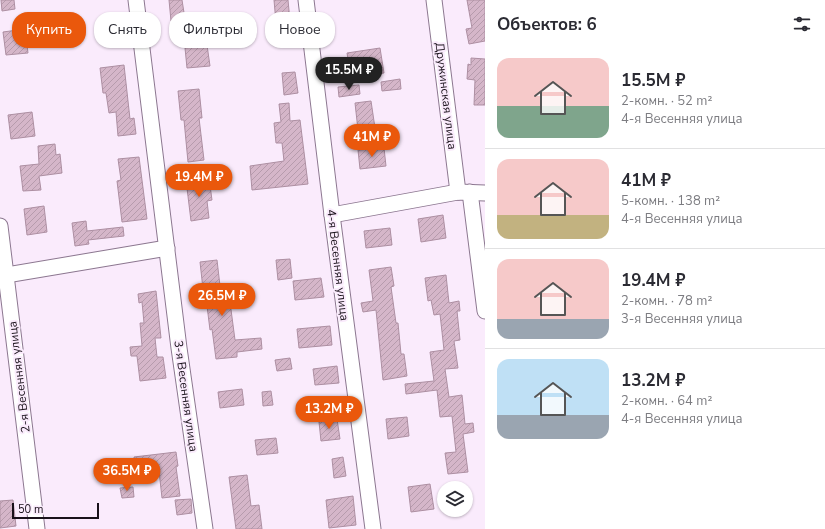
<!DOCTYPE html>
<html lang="ru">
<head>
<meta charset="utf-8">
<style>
  :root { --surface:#fff; --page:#f2f2f3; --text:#2b2b33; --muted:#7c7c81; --line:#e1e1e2; --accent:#ea580c }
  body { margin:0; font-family:"Nunito Sans",sans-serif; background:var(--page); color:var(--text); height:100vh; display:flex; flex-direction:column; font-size:15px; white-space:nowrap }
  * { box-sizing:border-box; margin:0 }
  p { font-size:13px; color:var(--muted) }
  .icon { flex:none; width:22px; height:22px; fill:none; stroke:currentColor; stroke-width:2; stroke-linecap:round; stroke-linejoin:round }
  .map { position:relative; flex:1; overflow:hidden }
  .details { display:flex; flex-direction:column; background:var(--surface); width:340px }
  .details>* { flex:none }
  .banner { position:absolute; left:12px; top:12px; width:380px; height:36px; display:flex; gap:8px }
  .fabs { position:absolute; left:437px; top:481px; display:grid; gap:8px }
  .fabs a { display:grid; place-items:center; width:36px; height:36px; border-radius:50%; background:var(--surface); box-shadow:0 1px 3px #0004; font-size:20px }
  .scale { position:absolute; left:12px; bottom:10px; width:87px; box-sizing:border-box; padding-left:4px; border:2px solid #19111a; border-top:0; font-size:11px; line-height:14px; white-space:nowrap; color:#19111a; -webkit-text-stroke:3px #faebfc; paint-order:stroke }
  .price { position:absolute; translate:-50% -34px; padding:0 9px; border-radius:14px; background:var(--accent); color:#fff; font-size:13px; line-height:26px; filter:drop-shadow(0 1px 2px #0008) }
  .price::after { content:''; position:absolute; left:50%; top:24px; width:12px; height:9px; margin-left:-6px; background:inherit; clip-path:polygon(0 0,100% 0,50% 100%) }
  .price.on { background:#222; color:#fff }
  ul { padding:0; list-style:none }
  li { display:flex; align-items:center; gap:12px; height:100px; padding:0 12px }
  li+li { border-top:1px solid var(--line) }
  li span { display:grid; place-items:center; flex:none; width:112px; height:80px; border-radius:12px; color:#555 }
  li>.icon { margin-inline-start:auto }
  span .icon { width:48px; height:48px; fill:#fffc; stroke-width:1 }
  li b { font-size:17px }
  h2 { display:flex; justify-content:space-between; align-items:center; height:48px; padding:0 12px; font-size:17px }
  .pill { padding:0 14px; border-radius:16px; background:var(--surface); box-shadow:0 1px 3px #0004; font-size:14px; line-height:36px }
  .pill.on { background:var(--accent); color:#fff }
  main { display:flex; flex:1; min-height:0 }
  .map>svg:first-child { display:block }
  .building { fill:url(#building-hatch); stroke:#ad8fa2 }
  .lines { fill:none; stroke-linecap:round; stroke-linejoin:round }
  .minor-casing { stroke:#8c7790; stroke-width:17 }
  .minor { stroke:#fff; stroke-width:15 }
  .labels { text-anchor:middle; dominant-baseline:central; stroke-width:4; stroke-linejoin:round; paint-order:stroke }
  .street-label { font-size:12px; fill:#19111a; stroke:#faebfc }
</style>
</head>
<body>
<main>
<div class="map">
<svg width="485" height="529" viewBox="0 0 485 529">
  <defs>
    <pattern id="building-hatch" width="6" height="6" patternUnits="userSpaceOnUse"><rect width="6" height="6" fill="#d5b6c9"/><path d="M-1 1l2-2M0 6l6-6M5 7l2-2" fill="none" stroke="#b69bac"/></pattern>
  </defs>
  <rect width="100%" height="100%" fill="#faebfc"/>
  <g class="building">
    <polygon points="1,0 14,0 15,9 2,11"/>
    <polygon points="169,0 182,0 185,19 171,21"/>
    <polygon points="274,0 288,0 290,21 276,23"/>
    <polygon points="467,0 485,0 485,41 469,44 466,29 472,28"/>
    <polygon points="121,26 123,43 106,45 104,28"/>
    <polygon points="25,29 28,53 6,55 3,32"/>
    <polygon points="207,45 210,66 187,68 185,48"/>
    <polygon points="380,48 384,73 351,78 347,53"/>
    <polygon points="471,58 485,59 485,105 474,105 475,80 467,79 468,64 471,65"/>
    <polygon points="124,65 130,119 134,118 136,134 118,136 116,112 109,113 106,93 103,93 100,68"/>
    <polygon points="295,72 298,93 284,95 282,73"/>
    <polygon points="400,79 401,89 382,91 381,82"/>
    <polygon points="359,85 360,94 339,97 338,87"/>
    <polygon points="199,89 202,118 199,118 204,160 188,162 184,120 181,120 178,91"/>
    <polygon points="371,101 375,128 358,130 355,103"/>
    <polygon points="289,103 290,121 300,120 308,184 252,190 250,166 284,161 282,143 276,143 274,123 281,122 279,104"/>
    <polygon points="32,112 35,136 11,139 8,115"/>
    <polygon points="55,144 56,155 60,154 62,173 39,176 41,190 23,191 20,166 39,164 38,146"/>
    <polygon points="384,148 386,166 360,169 358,150"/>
    <polygon points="139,157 147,219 122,222 117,181 121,180 118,159"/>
    <polygon points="209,178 212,200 207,201 209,218 191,221 186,180"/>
    <polygon points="44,206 47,232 27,235 24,209"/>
    <polygon points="443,215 446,238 421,242 418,219"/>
    <polygon points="86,221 87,231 123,227 124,236 88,240 89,244 75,246 72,223"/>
    <polygon points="390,228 392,245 366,248 364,231"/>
    <polygon points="290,259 292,278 278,280 276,260"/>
    <polygon points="217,260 222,303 230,302 235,340 261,338 262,349 237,352 237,357 216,359 212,329 210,330 206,298 204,298 200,262"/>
    <polygon points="391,267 394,286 391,287 396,323 398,323 401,354 404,354 407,376 383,380 376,310 363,312 361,303 373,301 369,270"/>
    <polygon points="446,275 449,303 459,301 460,311 457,311 460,340 454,341 458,368 445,369 449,397 462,395 465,424 473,423 474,432 463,434 468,472 448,474 445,453 456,452 452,416 440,417 437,390 406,394 405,384 434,381 430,352 444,350 440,314 434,315 431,300 428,301 425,278"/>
    <polygon points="321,278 324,297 295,300 293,281"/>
    <polygon points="156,291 161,338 155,338 157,357 163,357 166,378 140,381 137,356 131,356 130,347 142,346 140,323 144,323 142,302 139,303 138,294"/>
    <polygon points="330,326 332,345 299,348 297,329"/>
    <polygon points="290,358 292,369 277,371 275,360"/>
    <polygon points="337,366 339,383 315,385 313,369"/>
    <polygon points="242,389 244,405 220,408 218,392"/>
    <polygon points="271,391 273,405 263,406 262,392"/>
    <polygon points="407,417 409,436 388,439 386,419"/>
    <polygon points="337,419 340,439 321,441 319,422"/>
    <polygon points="276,438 278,453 257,455 255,440"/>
    <polygon points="176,452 178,466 176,467 180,496 162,498 159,471 136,473 134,457"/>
    <polygon points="343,457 346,476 334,478 332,459"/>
    <polygon points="247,475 251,506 259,505 262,529 236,529 229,477"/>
    <polygon points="430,484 434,509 411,512 408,487"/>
    <polygon points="133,487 134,497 122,498 120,488"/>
    <polygon points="353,496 356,525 329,528 326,500"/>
    <polygon points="191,499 192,513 177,515 175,500"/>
    <polygon points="13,500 16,526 0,528 0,501"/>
  </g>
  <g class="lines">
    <g class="minor-casing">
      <g id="minor">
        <polyline points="136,0 179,348 205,529"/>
        <polyline points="306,0 332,215 373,529"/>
        <polyline points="434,0 458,192"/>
        <polyline points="470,192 485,311"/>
        <polyline points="332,215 458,192 485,193"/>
        <polyline points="0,226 37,529"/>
        <polyline points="0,276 167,248"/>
      </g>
    </g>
    <use href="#minor" class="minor"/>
  </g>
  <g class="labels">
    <g class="street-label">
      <text transform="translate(446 96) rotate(83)">Дружинская улица</text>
      <text transform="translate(338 265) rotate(83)">4-я Весенняя улица</text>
      <text transform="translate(19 377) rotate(-97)">2-я Весенняя улица</text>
      <text transform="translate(186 396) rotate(82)">3-я Весенняя улица</text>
    </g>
  </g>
</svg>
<div class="fabs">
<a><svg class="icon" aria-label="layers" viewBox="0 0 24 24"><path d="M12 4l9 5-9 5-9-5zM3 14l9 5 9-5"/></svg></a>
</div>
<div class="scale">50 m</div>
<b class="price on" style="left:349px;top:91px">15.5M ₽</b>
<b class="price" style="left:372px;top:158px">41M ₽</b>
<b class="price" style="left:199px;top:198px">19.4M ₽</b>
<b class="price" style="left:222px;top:317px">26.5M ₽</b>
<b class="price" style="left:329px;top:430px">13.2M ₽</b>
<b class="price" style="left:127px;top:492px">36.5M ₽</b>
<div class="banner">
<a class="pill on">Купить</a>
<a class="pill">Снять</a>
<a class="pill">Фильтры</a>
<a class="pill">Новое</a>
</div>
</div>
<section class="details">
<h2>Объектов: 6<svg class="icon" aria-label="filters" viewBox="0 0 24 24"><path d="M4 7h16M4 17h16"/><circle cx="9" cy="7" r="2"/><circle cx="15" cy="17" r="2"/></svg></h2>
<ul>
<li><span style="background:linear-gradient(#f6c9c9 60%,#7fa58c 0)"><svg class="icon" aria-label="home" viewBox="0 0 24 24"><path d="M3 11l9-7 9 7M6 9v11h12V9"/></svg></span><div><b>15.5M ₽</b><p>2-комн. · 52 m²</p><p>4-я Весенняя улица</p></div></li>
<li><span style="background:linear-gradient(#f6c9c9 70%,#c2b280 0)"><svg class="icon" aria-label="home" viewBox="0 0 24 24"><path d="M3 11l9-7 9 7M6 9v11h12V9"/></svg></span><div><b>41M ₽</b><p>5-комн. · 138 m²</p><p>4-я Весенняя улица</p></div></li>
<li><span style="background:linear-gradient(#f6c9c9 75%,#9aa5b1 0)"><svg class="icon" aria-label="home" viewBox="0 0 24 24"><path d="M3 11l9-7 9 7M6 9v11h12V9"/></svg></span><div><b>19.4M ₽</b><p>2-комн. · 78 m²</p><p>3-я Весенняя улица</p></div></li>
<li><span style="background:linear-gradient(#bfe0f5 70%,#9aa5b1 0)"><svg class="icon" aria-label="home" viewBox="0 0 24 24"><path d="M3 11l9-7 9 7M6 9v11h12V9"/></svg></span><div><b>13.2M ₽</b><p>2-комн. · 64 m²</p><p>4-я Весенняя улица</p></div></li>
</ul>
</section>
</main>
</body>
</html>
